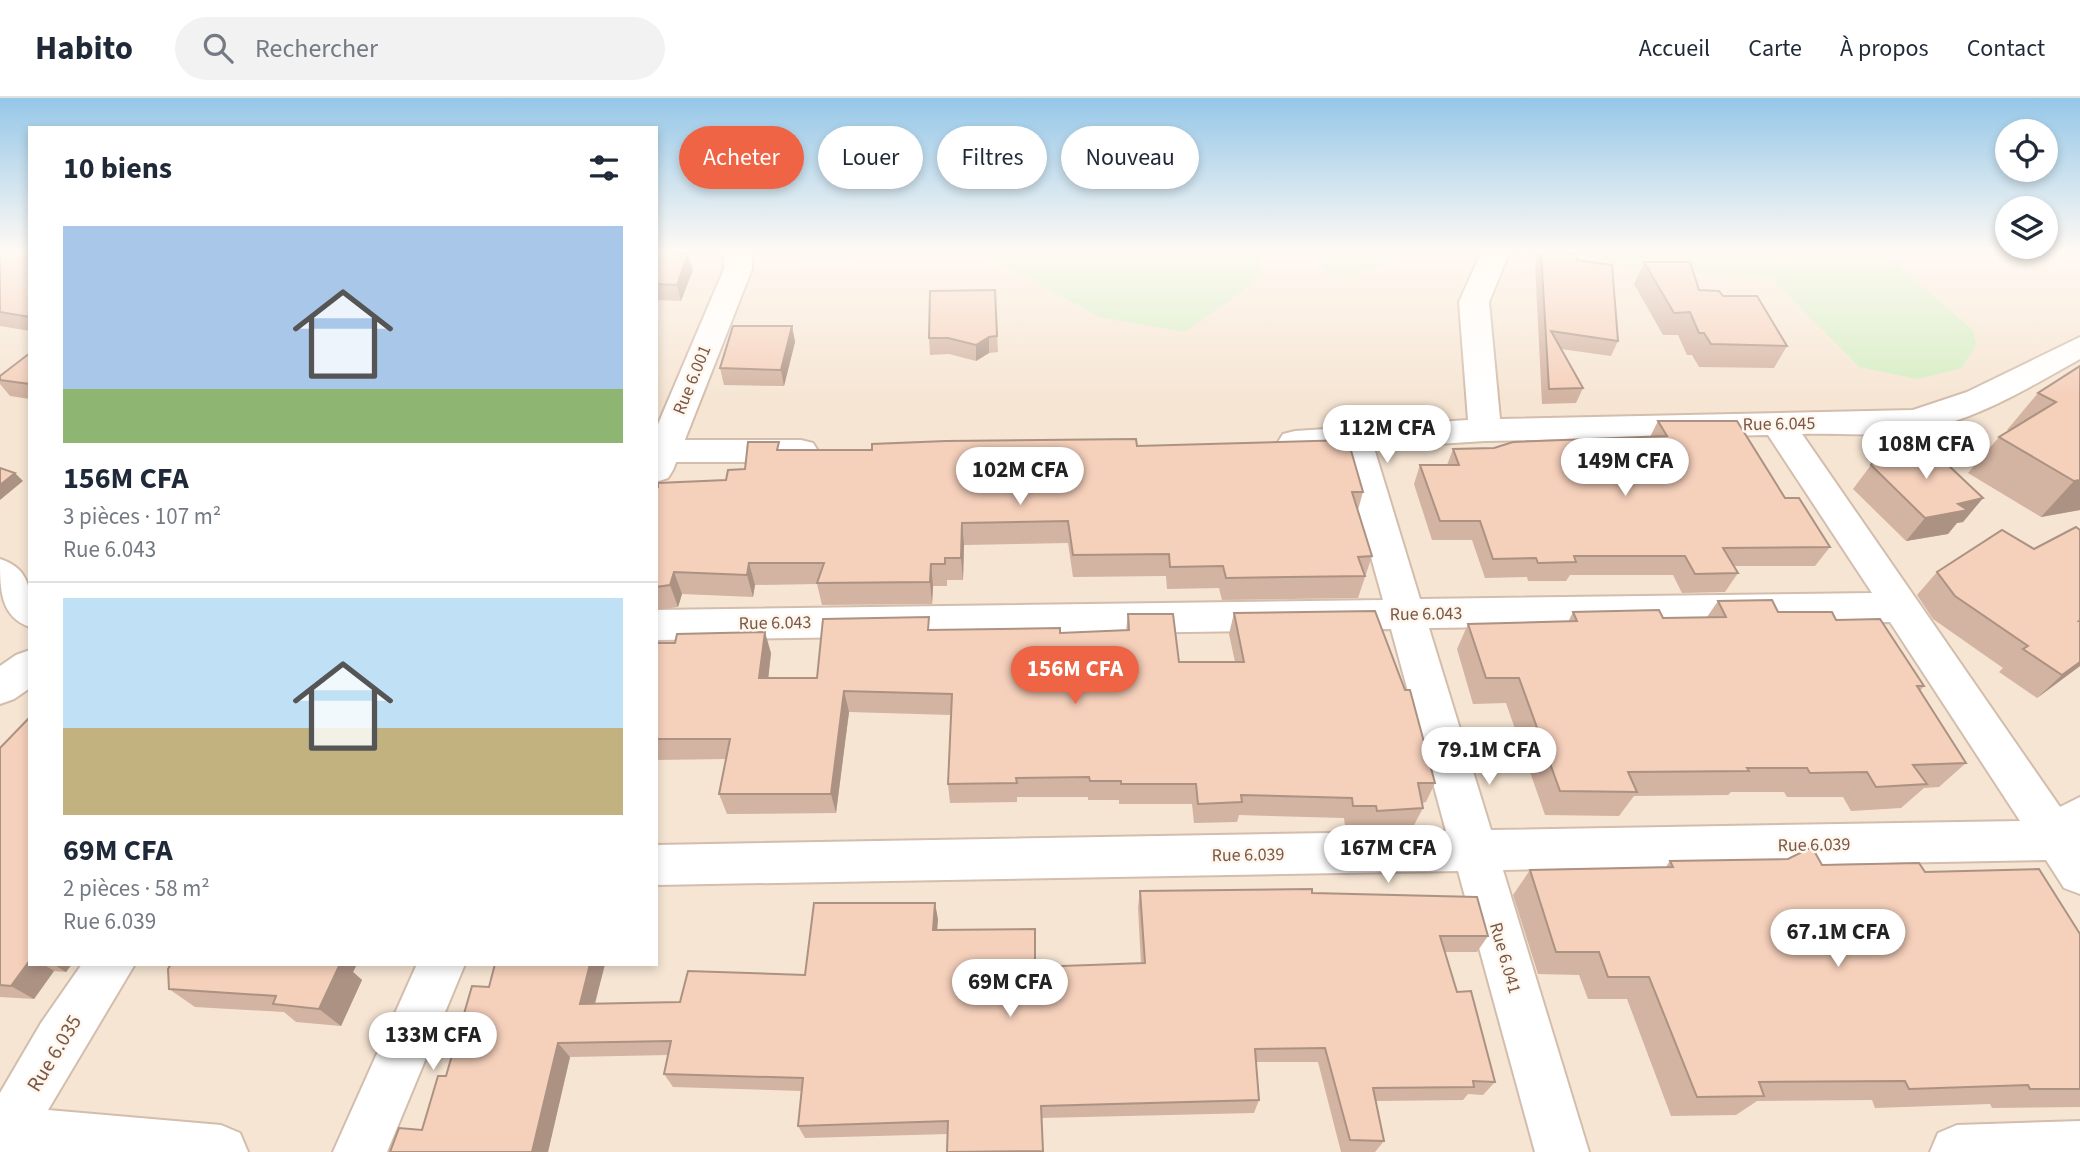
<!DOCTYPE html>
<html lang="fr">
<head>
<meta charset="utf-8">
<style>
  :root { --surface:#fff; --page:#f2f2f3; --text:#1f2937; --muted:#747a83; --line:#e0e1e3; --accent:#ef6444 }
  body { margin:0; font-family:"Source Sans 3",sans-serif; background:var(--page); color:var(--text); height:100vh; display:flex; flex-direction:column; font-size:26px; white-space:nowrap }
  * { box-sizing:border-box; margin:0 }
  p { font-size:23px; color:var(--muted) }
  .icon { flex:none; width:38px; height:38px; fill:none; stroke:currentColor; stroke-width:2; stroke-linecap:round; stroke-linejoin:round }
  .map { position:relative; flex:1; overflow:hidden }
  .details { position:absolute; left:28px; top:28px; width:630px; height:840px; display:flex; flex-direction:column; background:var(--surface); border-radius:0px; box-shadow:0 4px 10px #0003 }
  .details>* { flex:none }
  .banner { position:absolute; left:679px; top:28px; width:665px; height:63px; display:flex; gap:14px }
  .controls { position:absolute; left:1995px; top:21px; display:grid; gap:14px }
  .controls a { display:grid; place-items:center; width:63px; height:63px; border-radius:50%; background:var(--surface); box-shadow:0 4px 10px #0003; font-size:35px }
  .price { position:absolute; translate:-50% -60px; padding:0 16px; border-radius:24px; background:#fff; color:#222; font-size:23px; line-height:46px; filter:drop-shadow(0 2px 4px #0008) }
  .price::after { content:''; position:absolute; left:50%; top:42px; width:21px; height:16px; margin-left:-10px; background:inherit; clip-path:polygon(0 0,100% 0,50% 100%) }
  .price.on { background:var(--accent); color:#fff }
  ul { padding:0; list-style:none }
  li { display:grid; align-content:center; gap:14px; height:371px; padding:0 35px }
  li+li { border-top:2px solid var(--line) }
  li span { display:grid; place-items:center; height:217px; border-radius:0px; color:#555 }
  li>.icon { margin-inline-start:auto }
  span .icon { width:126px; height:126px; fill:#fffc; stroke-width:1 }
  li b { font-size:30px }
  h2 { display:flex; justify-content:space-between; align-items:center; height:84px; padding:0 35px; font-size:30px }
  .chip { padding:0 24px; border-radius:32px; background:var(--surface); box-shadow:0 4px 10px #0003; font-size:24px; line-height:63px }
  .chip.on { background:var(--accent); color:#fff }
  header { display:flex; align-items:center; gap:42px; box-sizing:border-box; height:98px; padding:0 35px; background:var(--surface); border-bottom:2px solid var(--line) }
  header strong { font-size:33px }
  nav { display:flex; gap:38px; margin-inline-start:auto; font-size:24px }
  .search { width:490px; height:63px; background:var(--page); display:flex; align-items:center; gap:18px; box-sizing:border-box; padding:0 24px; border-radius:38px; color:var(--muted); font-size:26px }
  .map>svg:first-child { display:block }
  .residential { fill:#f6e5d3 }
  .green { fill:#d5edc3 }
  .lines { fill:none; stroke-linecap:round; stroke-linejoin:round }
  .minor-casing { stroke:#d3bdad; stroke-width:4 }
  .tertiary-casing { stroke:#d3bdad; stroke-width:4 }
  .minor { fill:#fff; fill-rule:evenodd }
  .tertiary { fill:#fff; fill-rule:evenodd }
  .wall { fill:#d3b3a1 }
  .shaded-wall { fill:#ac9283 }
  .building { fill:#f5d0bb; stroke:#ac9283; stroke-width:2 }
  .labels { text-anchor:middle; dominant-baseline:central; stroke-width:5; stroke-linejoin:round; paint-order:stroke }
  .street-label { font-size:18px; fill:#795848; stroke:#fff7ed }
  .near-street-label { font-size:21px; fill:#795848; stroke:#fff7ed }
</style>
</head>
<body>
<header>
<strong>Habito</strong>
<div class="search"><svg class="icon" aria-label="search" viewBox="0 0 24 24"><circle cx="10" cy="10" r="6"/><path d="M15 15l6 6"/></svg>Rechercher</div>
<nav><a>Accueil</a><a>Carte</a><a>À propos</a><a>Contact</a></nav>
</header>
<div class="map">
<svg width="2080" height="1054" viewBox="0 0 2080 1054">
  <rect width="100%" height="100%" fill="#fef4e6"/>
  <polygon class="residential" points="0,153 30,153 30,866 656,866 656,153 782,153 793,160 863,157 885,153 977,153 1099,219 1260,173 1261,153 1314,153 1326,175 1414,153 1569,153 1629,171 1770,179 1859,269 1974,233 1882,153 2080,153 2080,1054 0,1054"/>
  <g class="green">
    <path d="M 782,153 L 885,153 C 860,158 803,167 782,153 Z"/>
    <polygon points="977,153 1261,153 1260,173 1253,186 1184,234 1099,219"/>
    <polygon points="1314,153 1414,153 1349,179 1326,175"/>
    <polygon points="1569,153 1882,153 1974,233 1976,247 1962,270 1918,281 1859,269 1770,179 1629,171"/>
  </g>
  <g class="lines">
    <g class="minor-casing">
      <g id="minor">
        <path d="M 1482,153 L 1510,153 L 1489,204 L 1500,321 L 1913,312 L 1967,294 L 2080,239 L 2080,261 C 2028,290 1974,324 1914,333 C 1878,339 1838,335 1802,336 L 2060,709 L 2080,699 L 2080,796 L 2064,790 L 2046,762 L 1503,772 L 1589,1054 L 1535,1054 L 1458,773 L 656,787 L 656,747 L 1446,733 L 1391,531 L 656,542 L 656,512 L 1383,502 L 1341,352 L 1295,355 L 1283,352 L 1278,344 L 1283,336 L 1295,333 L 1468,322 L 1459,204 ZM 1768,337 L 1872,495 L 1420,501 L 1374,350 L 1485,343 ZM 1890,524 L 2020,723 L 1491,732 L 1429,530 Z"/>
        <polygon points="656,342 801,342 813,345 818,353 813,361 801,364 656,364"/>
        <path d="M 0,461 C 35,472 30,500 30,529 C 0,519 0,491 0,461 Z"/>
        <polygon points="30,552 30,590 14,601 0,606 0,568 16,557"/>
        <polygon points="82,866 135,866 48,1012 221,1027 240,1035 248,1054 0,1054 0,995 41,925"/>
        <polygon points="2080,1023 2080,1054 1930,1054 1938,1035 1957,1027"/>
      </g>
    </g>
    <g class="tertiary-casing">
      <g id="tertiary">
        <polygon points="724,153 752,153 752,171 673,372 668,380 656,384 656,331 724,171"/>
        <polygon points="417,866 465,866 387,1054 333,1054"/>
      </g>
    </g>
    <use href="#minor" class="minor"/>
    <use href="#tertiary" class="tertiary"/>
  </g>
  <g class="wall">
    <polygon points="0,153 30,153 30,233 0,228"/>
    <polygon points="656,153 688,156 693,172 681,203 656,202"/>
    <polygon points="1540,153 1553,153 1577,162 1618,243 1611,258 1561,251 1583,290 1576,305 1542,306 1535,166"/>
    <polygon points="1644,164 1699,192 1723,198 1787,248 1774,270 1699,269 1692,257 1687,257 1678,237 1663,237 1634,186"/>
    <polygon points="995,192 998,254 989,255 976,263 949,256 930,257 929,240"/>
    <polygon points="792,228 795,244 784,288 724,287 720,270"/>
    <polygon points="30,255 30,301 10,298 0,286 0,278"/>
    <polygon points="2080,268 2080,412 2041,419 1968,375 1999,339 2009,333 2007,332 2038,295"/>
    <polygon points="1658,323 1785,400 1830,449 1815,468 1734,468 1738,475 1725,494 1682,495 1673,477 1570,477 1566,483 1528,483 1527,479 1485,480 1472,442 1432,442 1414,386 1420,367 1447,367 1453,351 1494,350 1650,339"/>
    <polygon points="1137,348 1363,394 1358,412 1372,458 1358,500 1222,502 1219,490 1167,491 1166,478 1073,479 1068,445 964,447 963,482 947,482 947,488 933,488 932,506 822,507 817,486 755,487 753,499 682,496 678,509 656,512 656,389 726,382 781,352"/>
    <polygon points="1894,348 1983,400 1963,424 1957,425 1948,436 1906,443 1853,391 1877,359 1883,363"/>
    <polygon points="1937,474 2080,568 2037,600 1999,574 2003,570 1933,521 1917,497"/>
    <polygon points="1718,503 1778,514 1836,522 1924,588 1920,593 1966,665 1939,689 1924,690 1901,710 1851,713 1843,699 1787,699 1784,694 1731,694 1728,697 1634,698 1619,718 1545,717 1506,605 1473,606 1457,551 1468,526 1568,524 1573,514 1663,520 1707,519"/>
    <polygon points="1234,515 1435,685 1426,704 1422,705 1423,710 1413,729 1368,732 1368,728 1345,728 1344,720 1239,717 1237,724 1194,725 1192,706 1119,706 1119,702 1088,702 1088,699 1017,699 1017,704 950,705 948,686 951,617 849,614 836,715 727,716 719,696 726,661 656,662 656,545 771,555 768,580 817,580 930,532 1060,535 1126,533 1128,516 1179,564 1235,564 1229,536"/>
    <polygon points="0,650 30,866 72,866 66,874 54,873 34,901 0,899"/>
    <polygon points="1670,763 1822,767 1925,774 2080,836 2080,1009 1992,1010 1990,1006 1875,1010 1872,1002 1757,1003 1736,1017 1671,1018 1627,901 1588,901 1579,877 1538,876 1513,797 1530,772 1665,770"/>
    <polygon points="1140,793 1312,795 1488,838 1477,854 1445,854 1457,894 1495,984 1483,997 1468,996 1463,1002 1375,1003 1384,1043 1375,1054 1341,1054 1318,964 1256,964 1259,1002 1254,1015 1041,1020 1043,1054 947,1054 948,1036 805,1040 798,1028 801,993 673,989 664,976 668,957 570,959 548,1054 390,1054 422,1032 446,978 489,889 495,866 605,866 595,906 680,904 805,877 938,821 937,831 1035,869 1141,866 1138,809"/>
    <polygon points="171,866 357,866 353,874 362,882 341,928 296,924 284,914 195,909 169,891"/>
  </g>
  <g class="shaded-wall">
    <polygon points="679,153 690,153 684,167 688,156 693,172 681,203 677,187 678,156"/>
    <polygon points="792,228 795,244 784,288 781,272"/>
    <polygon points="989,239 989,255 976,263 976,247"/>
    <polygon points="15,375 23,383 0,402 0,387"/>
    <polygon points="2080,382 2080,412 2041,419 2074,383"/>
    <polygon points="1983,400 1963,424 1957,425 1948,436 1906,443 1925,420 1958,406"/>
    <polygon points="962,425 964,447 963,482 961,460"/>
    <polygon points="749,465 755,487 753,499 747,477"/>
    <polygon points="931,466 933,488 932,506 930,484"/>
    <polygon points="674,474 682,496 678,509 670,487"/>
    <polygon points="765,534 771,555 766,601 759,580"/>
    <polygon points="2080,564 2080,568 2037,600 2062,577"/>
    <polygon points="844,593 849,614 836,715 831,696"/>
    <polygon points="935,805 938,821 936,847 933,832"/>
    <polygon points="30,862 30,866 43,866 54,873 34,901 11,888"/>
    <polygon points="53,866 72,866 66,874"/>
    <polygon points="332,866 357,866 353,874 362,882 341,928 319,911"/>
    <polygon points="590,866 605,866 591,920 580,906"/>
    <polygon points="558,945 570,959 548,1054 532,1054"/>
  </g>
  <g class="building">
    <polygon points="0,153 30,153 30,219 0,214"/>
    <polygon points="656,153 679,153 678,156 688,156 677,187 656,186"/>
    <polygon points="1541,153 1553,153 1576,156 1577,162 1612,167 1618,243 1551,233 1583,290 1549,291"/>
    <polygon points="1644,164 1690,164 1699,192 1719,193 1723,198 1757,198 1787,248 1711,246 1704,235 1699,235 1690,214 1674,215"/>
    <polygon points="995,192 997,238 989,239 976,247 948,240 929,240 930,193"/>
    <polygon points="733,228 792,228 781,272 720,270"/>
    <polygon points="30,255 30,286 0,282 0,278"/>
    <polygon points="2080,268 2080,382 2074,383 1999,339 2056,304 2038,295"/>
    <polygon points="1658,323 1737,323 1785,400 1799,400 1830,449 1723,450 1738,475 1695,476 1685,458 1574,458 1576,464 1538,465 1536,460 1493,461 1480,423 1440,423 1420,367 1459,367 1453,351 1494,350 1513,344 1667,338"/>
    <polygon points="1136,341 1137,348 1348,342 1363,394 1352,394 1372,458 1358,459 1365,478 1226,480 1223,468 1170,469 1169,456 1073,457 1068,423 962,425 961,460 945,460 945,466 931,466 930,484 817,485 824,465 749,465 747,477 674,474 670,487 656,489 656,389 658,389 658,385 726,382 728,372 745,371 748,344 779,344 777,352 872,352 872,346 946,343"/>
    <polygon points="1912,345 1931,351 1983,400 1958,406 1968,412 1925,420 1871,367 1877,359 1888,366 1894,348"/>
    <polygon points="0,370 15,375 0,387"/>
    <polygon points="2076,429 2080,432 2080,522 2079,523 2080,523 2080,564 2062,577 2023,551 2028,548 1955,498 1937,474 2002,432 2034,451"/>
    <polygon points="1772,502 1778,514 1832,514 1836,522 1880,521 1924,588 1917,588 1966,665 1913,667 1927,686 1876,689 1867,674 1810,675 1807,670 1747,670 1749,673 1628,674 1637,694 1560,693 1519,580 1486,580 1468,526 1577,523 1573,514 1659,512 1663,520 1726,519 1718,503"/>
    <polygon points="1375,513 1405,592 1410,592 1435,685 1418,685 1423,710 1377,713 1376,708 1353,708 1352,700 1241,697 1242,704 1198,706 1196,686 1121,686 1121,683 1090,683 1089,679 1016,680 1017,685 948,686 952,596 844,593 831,696 719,696 730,641 656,641 656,545 675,545 677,536 765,534 759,580 817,580 823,521 929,519 928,532 1060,530 1060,535 1129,532 1128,516 1173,516 1179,564 1244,564 1234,515"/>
    <polygon points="30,619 30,862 11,888 0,887 0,650"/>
    <polygon points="1812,749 1822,767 1919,765 1925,774 2039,771 2080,836 2080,991 2030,991 2028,987 1909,991 1905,983 1759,984 1764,998 1697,999 1649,879 1608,879 1599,854 1556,854 1530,772 1673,769 1670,763 1788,761"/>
    <polygon points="1312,791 1312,795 1477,799 1488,838 1440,838 1457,894 1471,893 1495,984 1473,983 1474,989 1373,990 1384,1043 1350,1042 1325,950 1255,951 1259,1002 1041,1008 1043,1053 947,1054 948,1023 798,1028 803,980 664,976 671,943 558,945 532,1054 390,1054 399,1030 422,1032 438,978 446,978 472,888 489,889 495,866 590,866 580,906 680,904 688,873 805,877 814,805 935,805 933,832 1035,831 1035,869 1145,865 1140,793"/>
    <polygon points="171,866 340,866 319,911 273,906 276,898 169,891 168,871"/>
  </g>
  <linearGradient id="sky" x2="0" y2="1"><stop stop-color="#95c7e8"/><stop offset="0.51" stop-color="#fffaf4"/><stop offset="1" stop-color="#fffaf4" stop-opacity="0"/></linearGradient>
  <rect width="2080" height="300" fill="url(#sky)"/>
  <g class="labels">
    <g class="street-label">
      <text transform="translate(692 282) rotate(-68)">Rue 6.001</text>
      <text transform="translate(1779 326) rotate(-1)">Rue 6.045</text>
      <text transform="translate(1426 516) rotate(-1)">Rue 6.043</text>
      <text transform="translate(775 525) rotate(-1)">Rue 6.043</text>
      <text transform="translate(1814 747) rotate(-1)">Rue 6.039</text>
      <text transform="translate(1248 757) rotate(-1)">Rue 6.039</text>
      <text transform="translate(1505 860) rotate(74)">Rue 6.041</text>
    </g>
    <g class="near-street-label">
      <text transform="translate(54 955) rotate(-59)">Rue 6.035</text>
    </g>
  </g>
</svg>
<div class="controls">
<a><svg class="icon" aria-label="locate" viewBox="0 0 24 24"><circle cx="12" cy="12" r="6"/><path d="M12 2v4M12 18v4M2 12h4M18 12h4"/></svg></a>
<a><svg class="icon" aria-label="layers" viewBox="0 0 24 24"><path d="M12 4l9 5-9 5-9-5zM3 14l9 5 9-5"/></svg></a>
</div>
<b class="price" style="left:1387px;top:367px">112M CFA</b>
<b class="price" style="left:1926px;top:383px">108M CFA</b>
<b class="price" style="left:1625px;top:400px">149M CFA</b>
<b class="price" style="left:1020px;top:409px">102M CFA</b>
<b class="price on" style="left:1075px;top:608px">156M CFA</b>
<b class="price" style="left:1489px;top:689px">79.1M CFA</b>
<b class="price" style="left:1388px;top:787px">167M CFA</b>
<b class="price" style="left:1838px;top:871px">67.1M CFA</b>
<b class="price" style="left:1010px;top:921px">69M CFA</b>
<b class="price" style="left:433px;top:974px">133M CFA</b>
<div class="banner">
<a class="chip on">Acheter</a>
<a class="chip">Louer</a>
<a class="chip">Filtres</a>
<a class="chip">Nouveau</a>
</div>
<section class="details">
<h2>10 biens<svg class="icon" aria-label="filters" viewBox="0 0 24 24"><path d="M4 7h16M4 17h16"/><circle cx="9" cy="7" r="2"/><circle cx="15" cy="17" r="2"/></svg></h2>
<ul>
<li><span style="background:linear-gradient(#a9c7e8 75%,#8fb573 0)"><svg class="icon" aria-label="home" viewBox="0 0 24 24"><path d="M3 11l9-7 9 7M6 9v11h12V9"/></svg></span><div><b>156M CFA</b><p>3 pièces · 107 m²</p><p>Rue 6.043</p></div></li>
<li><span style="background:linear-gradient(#bfe0f5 60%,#c2b280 0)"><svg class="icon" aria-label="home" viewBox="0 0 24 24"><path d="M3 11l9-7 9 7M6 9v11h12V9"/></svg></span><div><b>69M CFA</b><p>2 pièces · 58 m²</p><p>Rue 6.039</p></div></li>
</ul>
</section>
</div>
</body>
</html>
